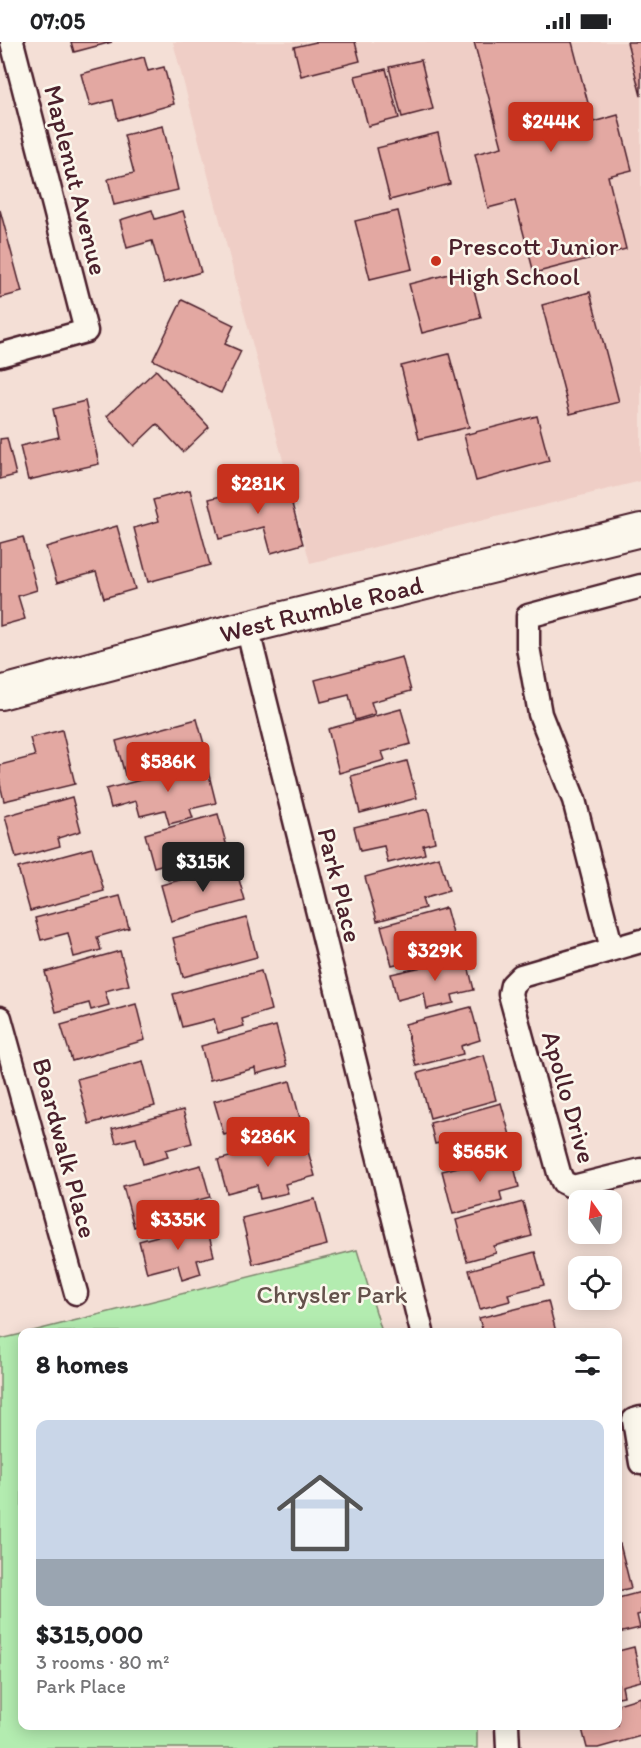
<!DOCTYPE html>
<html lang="en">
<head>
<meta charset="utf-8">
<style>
  :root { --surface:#fff; --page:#f2f2f2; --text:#202124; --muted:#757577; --line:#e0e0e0; --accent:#c8321e }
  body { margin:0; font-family:Itim,sans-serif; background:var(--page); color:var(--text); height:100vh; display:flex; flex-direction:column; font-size:22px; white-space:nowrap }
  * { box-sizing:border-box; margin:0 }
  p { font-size:20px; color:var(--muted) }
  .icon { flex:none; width:33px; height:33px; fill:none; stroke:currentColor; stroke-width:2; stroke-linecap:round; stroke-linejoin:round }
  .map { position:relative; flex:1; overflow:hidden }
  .side { position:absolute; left:18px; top:1286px; width:604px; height:402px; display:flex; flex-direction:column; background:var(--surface); border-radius:12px; box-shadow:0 3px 15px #0003 }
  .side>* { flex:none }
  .needle { width:39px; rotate:346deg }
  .buttons { position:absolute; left:568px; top:1148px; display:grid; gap:12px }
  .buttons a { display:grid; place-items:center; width:54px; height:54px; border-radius:12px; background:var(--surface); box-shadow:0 3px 15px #0003; font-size:30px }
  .price { position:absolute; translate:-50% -51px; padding:0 14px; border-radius:6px; background:var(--accent); color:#fff; font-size:20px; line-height:39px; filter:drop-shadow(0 2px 3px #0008) }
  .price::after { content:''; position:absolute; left:50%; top:36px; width:18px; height:14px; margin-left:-9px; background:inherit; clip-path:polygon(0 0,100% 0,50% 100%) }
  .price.active { background:#222; color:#fff }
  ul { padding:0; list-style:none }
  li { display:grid; align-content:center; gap:12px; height:318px; padding:0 18px }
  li+li { border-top:2px solid var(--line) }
  li span { display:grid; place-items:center; height:186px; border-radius:12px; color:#555 }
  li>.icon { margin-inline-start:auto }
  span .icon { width:108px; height:108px; fill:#fffc; stroke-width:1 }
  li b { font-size:26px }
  h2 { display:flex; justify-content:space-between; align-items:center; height:72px; padding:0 18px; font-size:26px }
  .status { display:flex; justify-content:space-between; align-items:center; height:42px; padding:0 30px; background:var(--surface); direction:ltr }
  .status svg { height:16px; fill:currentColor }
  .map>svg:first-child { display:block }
  .built { fill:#efcec6 }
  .green { fill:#b3ecb0; stroke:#7e866e; stroke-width:1.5 }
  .building { fill:#e3a8a2; stroke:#4a1f2b; stroke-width:1.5 }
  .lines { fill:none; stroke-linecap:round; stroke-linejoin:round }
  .street-casing { stroke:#4a1f2b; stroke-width:27 }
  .secondary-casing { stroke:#4a1f2b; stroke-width:36 }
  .street { stroke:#fbf7ec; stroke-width:22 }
  .secondary { stroke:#fbf7ec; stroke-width:32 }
  .poi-dot { fill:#c8321e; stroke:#fbf7ec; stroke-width:2 }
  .labels { text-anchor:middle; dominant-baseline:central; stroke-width:5; stroke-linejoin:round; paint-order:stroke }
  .street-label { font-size:26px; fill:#4a1f2b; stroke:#fbf7ec }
  .poi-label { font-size:26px; fill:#4a1f2b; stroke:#fbf7ec; text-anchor:start }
  .park-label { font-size:26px; fill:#64524c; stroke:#fbf7ec }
</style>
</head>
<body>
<div class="status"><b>07:05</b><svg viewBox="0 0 49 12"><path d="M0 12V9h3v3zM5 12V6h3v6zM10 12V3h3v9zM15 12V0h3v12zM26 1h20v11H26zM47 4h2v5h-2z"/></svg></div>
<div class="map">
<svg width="641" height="1706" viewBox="0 0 641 1706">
  <rect width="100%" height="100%" fill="#f4dfd6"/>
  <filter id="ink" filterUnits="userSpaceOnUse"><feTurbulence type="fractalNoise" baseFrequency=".0167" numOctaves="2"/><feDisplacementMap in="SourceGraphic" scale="12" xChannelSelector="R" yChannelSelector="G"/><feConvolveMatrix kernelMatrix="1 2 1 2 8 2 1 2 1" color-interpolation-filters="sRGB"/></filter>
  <g filter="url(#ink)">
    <polygon class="built" points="173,0 641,0 641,439 310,521"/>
    <g class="green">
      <polygon points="357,1208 382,1290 29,1290"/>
      <polygon points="22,1292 22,1683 477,1683 477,1706 0,1706 0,1297"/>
    </g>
    <g class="building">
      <polygon points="71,0 112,0 74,10"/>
      <polygon points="316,0 355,0 360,19 301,34 294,5"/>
      <polygon points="474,0 572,0 593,80 618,73 632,128 608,134 626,207 534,231 515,159 488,166 475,112 502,105"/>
      <polygon points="627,0 641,0 641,54"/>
      <polygon points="144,15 148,29 164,25 174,62 118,78 113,58 90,64 81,32"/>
      <polygon points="421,18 433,67 402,75 389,25"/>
      <polygon points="386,27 399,76 368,84 355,34"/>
      <polygon points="163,84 178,148 114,163 108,137 134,131 124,93"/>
      <polygon points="438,91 450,142 390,158 377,106"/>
      <polygon points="0,168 22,250 0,256"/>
      <polygon points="152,168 155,177 183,169 201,230 164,241 152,199 127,206 120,178"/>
      <polygon points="398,169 412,227 370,237 355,179"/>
      <polygon points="469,227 481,276 422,291 409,242"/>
      <polygon points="590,250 619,360 570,372 542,263"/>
      <polygon points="182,258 234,283 225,302 241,309 221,351 153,318"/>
      <polygon points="449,312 469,385 419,397 401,324"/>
      <polygon points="156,328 209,385 183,410 157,382 134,404 107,374"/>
      <polygon points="85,359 99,422 28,438 20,404 59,395 53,367"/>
      <polygon points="537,374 549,419 476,439 464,393"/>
      <polygon points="7,396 16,433 0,437 0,397"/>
      <polygon points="278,439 282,453 289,451 303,502 271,511 264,485 219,497 209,457"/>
      <polygon points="190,448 210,523 148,540 134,486 159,479 153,458"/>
      <polygon points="117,484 135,547 104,556 96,530 57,541 46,505"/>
      <polygon points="23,495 37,548 18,554 25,577 0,584 0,501"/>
      <polygon points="402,615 411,649 371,660 375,672 355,678 349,653 321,660 315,638"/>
      <polygon points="401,667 411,702 382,710 385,718 339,731 328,687"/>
      <polygon points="197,677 204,702 184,707 186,717 125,733 116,699"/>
      <polygon points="62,688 75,742 4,759 0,742 0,723 35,714 30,696"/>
      <polygon points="407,719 417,756 360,771 351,734"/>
      <polygon points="206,721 216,761 190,767 193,776 169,782 165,768 140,774 136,759 111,766 106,747"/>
      <polygon points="72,755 81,789 58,796 60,804 16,816 5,774"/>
      <polygon points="428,767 435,800 423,803 425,812 388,821 384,804 360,809 354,785"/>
      <polygon points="218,772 229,812 203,820 205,827 168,838 164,822 154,825 145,792"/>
      <polygon points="92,806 104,849 30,869 18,826"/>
      <polygon points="439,815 449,849 422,857 425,866 377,879 365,835"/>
      <polygon points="235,823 245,859 171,879 161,843"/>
      <polygon points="120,854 129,886 97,895 101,908 74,915 68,891 41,898 35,876"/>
      <polygon points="446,866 455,899 434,905 438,919 421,923 419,916 392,923 381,884"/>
      <polygon points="247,876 257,915 183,935 173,896"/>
      <polygon points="120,909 129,943 105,949 109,963 91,968 89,961 56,970 45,930"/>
      <polygon points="466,915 474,948 452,953 454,961 427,967 424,951 397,958 391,932"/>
      <polygon points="261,929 271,968 242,977 244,984 218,991 214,977 182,985 173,952"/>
      <polygon points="136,962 145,998 72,1019 61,983"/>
      <polygon points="471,965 480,998 461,1004 463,1012 416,1024 405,982"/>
      <polygon points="276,984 287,1024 256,1032 255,1026 210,1038 201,1004"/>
      <polygon points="484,1013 496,1058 430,1076 418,1031"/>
      <polygon points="143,1019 155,1064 89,1082 77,1037"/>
      <polygon points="290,1039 301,1080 271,1088 269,1080 224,1093 214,1059"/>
      <polygon points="501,1061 513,1104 468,1116 462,1095 435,1102 430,1081"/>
      <polygon points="183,1068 192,1101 166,1108 168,1115 143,1122 136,1096 116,1101 112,1087"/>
      <polygon points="304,1095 315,1134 285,1142 288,1151 260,1157 257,1143 227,1151 218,1118"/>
      <polygon points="511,1112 519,1145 500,1150 502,1159 453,1172 442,1129"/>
      <polygon points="201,1123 210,1155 180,1163 183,1172 134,1185 123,1144"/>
      <polygon points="315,1157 327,1203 253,1222 242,1176"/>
      <polygon points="523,1160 532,1194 494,1204 496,1211 467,1219 456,1178"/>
      <polygon points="206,1181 214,1214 197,1218 201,1232 182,1238 178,1223 147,1231 139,1199"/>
      <polygon points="535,1210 544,1243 508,1252 510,1259 480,1267 469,1228"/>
      <polygon points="548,1259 556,1290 483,1290 479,1276"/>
      <polygon points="620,1502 631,1546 618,1549 618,1503"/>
      <polygon points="641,1550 641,1572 637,1573 640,1586 618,1591 618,1556"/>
      <polygon points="634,1605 641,1639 622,1644 624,1654 618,1655 618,1609"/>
      <polygon points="641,1655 641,1694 598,1706 587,1706 581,1683 618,1683 618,1662"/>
    </g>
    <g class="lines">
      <g class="street-casing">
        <g id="street">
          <polyline points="0,313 86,289 12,0"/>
          <polyline points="247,585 422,1290"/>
          <polyline points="641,899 521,934 512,943 510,952 559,1131 563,1140 573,1145 641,1128"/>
          <polyline points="612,907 574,758 540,672 528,605 528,574 641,544"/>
          <polyline points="0,976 76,1251"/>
          <polyline points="641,1376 634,1378 641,1421"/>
          <polyline points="507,1683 508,1706"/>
        </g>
      </g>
      <g class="secondary-casing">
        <g id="secondary">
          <path id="s1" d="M 0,651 L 247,585 L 641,488"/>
        </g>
      </g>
      <use href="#street" class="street"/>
      <use href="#secondary" class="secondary"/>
    </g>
  </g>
  <circle class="poi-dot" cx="436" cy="219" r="6"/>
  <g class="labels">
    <g class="street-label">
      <text transform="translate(76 138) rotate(76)">Maplenut Avenue</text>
      <text stroke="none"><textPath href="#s1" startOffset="332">West Rumble Road</textPath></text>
      <text transform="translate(340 843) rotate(76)">Park Place</text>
      <text transform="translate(569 1055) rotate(74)">Apollo Drive</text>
      <text transform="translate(65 1106) rotate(75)">Boardwalk Place</text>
    </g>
    <g class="poi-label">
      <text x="448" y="204">Prescott Junior<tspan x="448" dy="30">High School</tspan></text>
    </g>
    <g class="park-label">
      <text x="332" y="1252">Chrysler Park</text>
    </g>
  </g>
</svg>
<div class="buttons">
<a><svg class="needle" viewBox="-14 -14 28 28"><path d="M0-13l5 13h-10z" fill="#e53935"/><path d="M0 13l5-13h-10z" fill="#757577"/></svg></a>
<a><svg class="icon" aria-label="locate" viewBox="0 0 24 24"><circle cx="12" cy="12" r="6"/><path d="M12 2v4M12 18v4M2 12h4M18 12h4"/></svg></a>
</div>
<b class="price" style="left:551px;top:111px">$244K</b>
<b class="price" style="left:258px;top:473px">$281K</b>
<b class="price" style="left:168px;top:751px">$586K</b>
<b class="price active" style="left:203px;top:851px">$315K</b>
<b class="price" style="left:435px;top:940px">$329K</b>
<b class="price" style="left:268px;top:1126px">$286K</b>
<b class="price" style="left:480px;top:1141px">$565K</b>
<b class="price" style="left:178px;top:1209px">$335K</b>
<section class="side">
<h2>8 homes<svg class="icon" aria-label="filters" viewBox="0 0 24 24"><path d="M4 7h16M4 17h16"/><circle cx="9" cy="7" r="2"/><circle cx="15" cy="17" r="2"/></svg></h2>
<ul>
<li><span style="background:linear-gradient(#c9d6e8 75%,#9aa5b1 0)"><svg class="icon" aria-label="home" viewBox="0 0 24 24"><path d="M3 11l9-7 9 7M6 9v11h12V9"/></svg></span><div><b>$315,000</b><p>3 rooms · 80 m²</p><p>Park Place</p></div></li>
</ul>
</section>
</div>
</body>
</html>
